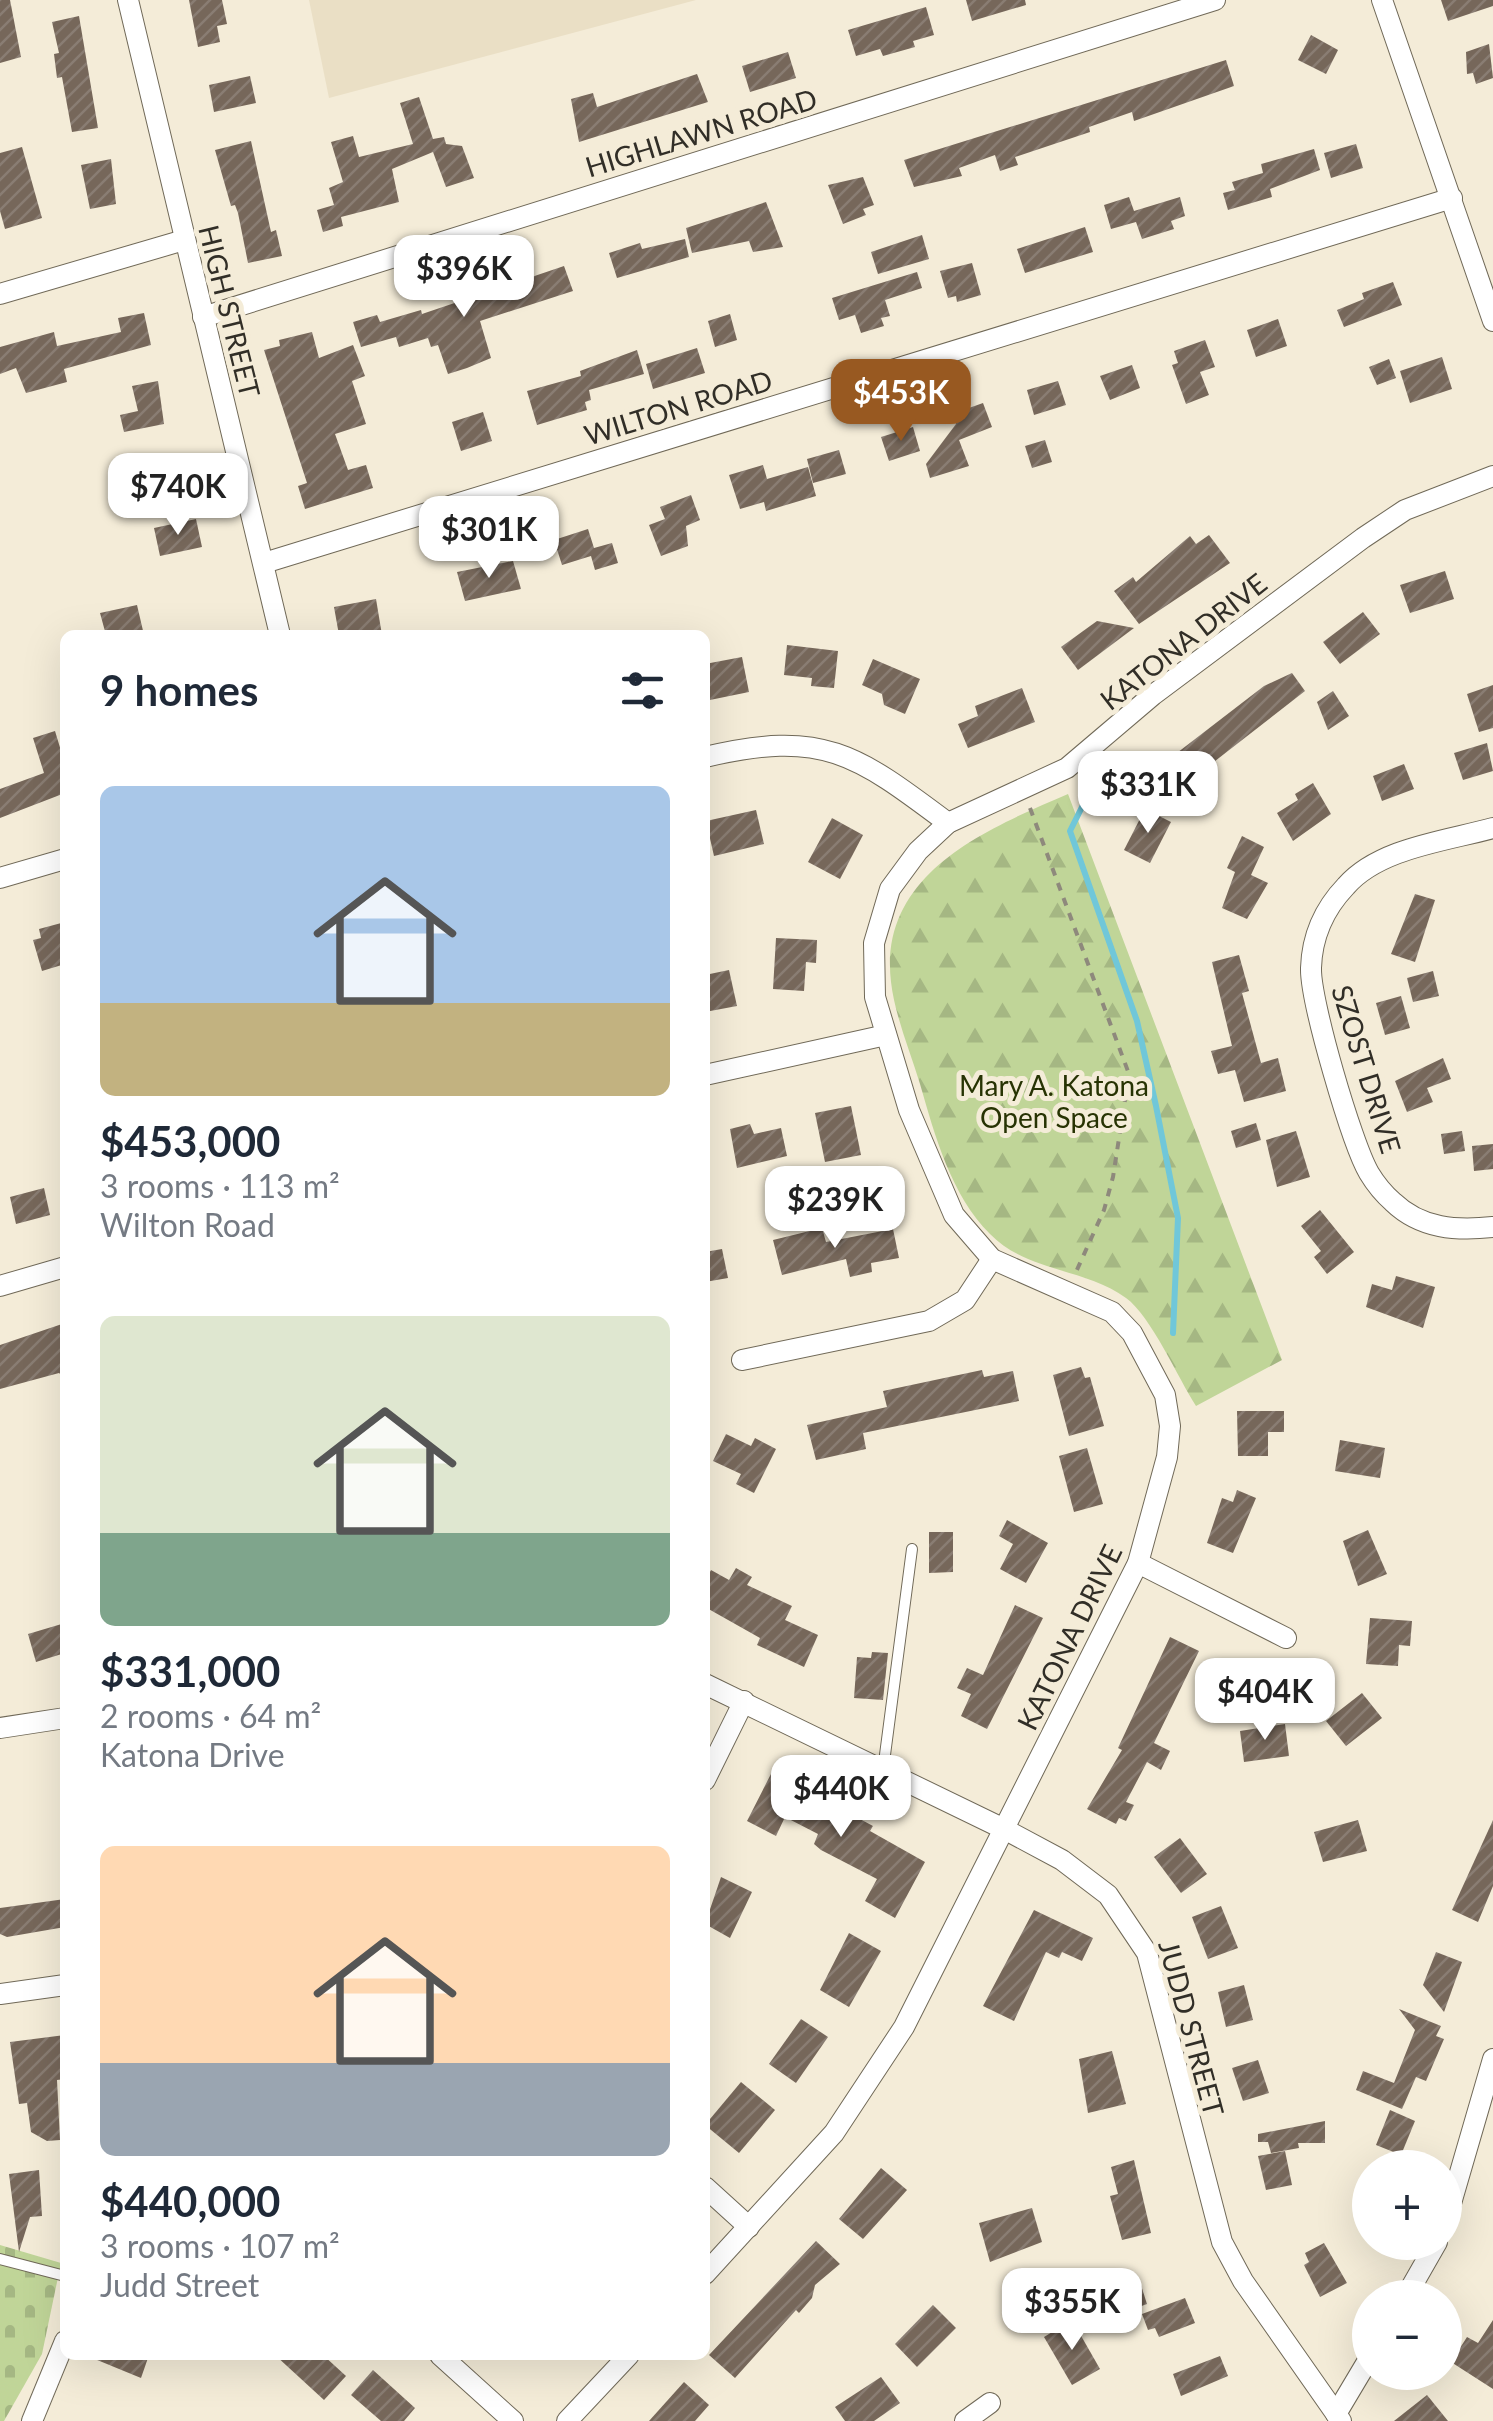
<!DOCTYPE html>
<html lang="en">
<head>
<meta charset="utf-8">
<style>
  :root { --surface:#fff; --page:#f2f2f3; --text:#1f2937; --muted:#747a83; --accent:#985921 }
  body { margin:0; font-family:Lato,sans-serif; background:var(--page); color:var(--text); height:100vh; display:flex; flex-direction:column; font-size:38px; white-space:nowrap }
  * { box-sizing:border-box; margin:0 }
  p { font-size:32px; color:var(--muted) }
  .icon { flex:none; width:55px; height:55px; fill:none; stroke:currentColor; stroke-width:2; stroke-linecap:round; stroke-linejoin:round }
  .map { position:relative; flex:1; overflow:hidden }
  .drawer { position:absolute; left:60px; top:630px; width:650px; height:1730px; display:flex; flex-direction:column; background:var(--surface); border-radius:15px; box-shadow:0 10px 40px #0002 }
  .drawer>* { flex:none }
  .tools { position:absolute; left:1352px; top:2150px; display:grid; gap:20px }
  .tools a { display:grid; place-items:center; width:110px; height:110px; border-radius:50%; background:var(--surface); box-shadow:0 10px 40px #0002; font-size:50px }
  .price { position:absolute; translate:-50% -85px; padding:0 22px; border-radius:20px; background:#fff; color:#222; font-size:32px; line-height:65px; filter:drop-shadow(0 2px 5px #0008) }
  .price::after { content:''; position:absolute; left:50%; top:60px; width:30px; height:22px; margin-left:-15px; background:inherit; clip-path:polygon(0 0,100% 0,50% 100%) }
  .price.on { background:var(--accent); color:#fff }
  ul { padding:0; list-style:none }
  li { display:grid; align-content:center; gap:20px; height:530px; padding:0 40px }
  li span { display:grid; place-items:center; height:310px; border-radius:15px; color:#555 }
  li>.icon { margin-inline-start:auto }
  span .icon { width:180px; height:180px; fill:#fffc; stroke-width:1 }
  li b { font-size:42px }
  h2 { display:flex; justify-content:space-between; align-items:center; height:120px; padding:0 40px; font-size:42px }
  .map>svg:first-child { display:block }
  .built { fill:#eadfc5 }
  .forest { fill:url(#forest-firs) }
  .cemetery { fill:url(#cemetery-stones) }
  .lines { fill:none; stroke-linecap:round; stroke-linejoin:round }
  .stream { stroke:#70c7d9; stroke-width:6 }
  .building { fill:url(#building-hatch) }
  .lane-casing { stroke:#706958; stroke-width:12 }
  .street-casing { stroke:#706958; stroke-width:22 }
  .path { stroke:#8e897c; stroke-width:4; stroke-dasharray:8 8; stroke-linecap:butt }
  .lane { stroke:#fff; stroke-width:10 }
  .street { stroke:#fff; stroke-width:20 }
  .labels { text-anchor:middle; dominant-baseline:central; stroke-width:10; stroke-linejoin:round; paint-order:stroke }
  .street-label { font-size:28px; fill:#312e27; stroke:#f4ecd8 }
  .park-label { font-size:28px; fill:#273303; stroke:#f4ecd8 }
</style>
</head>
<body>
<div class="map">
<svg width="1493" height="2421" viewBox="0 0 1493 2421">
  <defs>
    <pattern id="forest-firs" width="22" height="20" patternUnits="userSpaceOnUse" patternTransform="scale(2.5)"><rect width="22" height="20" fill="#c0d598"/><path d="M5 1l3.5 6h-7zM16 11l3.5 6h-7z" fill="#a5b783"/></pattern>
    <pattern id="cemetery-stones" width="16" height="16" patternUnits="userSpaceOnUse" patternTransform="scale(2.5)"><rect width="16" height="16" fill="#c0d598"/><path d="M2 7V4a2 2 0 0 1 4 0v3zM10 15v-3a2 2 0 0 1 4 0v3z" fill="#a5b783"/></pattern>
    <pattern id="building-hatch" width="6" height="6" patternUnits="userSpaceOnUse" patternTransform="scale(2.5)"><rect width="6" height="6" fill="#76675a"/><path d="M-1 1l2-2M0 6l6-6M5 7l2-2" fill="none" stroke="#897d73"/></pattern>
  </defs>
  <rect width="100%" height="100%" fill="#f4ecd8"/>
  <polygon class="built" points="309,0 696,0 329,98"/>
  <path class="forest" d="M 1068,794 L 1282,1360 L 1196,1406 C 1178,1378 1151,1316 1126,1298 C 1085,1268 1027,1272 990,1234 C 951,1195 935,1136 920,1084 C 910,1051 895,1016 891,982 C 878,873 987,829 1068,794 Z"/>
  <polygon class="cemetery" points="0,2245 61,2263 42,2354 4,2421 0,2421"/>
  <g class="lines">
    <polyline class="stream" points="1084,803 1070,831 1137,1021 1156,1106 1178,1218 1173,1333"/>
  </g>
  <g class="building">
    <polygon points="0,0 10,0 21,57 0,63"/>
    <polygon points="189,0 222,0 227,24 217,26 220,42 198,47"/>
    <polygon points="966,0 1025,0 1026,5 972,21"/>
    <polygon points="1441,0 1493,0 1493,6 1448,21"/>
    <polygon points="926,7 934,35 913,41 915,47 883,56 880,49 856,56 848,30"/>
    <polygon points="79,16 98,128 72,132 62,77 57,78 54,54 59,53 52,22"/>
    <polygon points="1311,35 1338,50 1326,74 1298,60"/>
    <polygon points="1489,44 1493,78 1476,84 1473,73 1467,74 1466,52"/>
    <polygon points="788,52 796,78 750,92 742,66"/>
    <polygon points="1226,60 1234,86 1134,121 1132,112 1089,127 1090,132 1015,157 1018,165 1000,171 995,155 959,168 962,176 914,187 904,160"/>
    <polygon points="697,74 708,102 579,142 571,99 593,93 597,107"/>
    <polygon points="250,76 256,103 214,112 209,85"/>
    <polygon points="419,97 433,139 444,137 446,144 462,146 474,178 446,187 433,152 392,169 399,202 341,217 343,226 323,232 317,210 334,205 329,188 343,182 331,142 353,136 359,157 413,144 400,103"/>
    <polygon points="251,141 271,232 276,230 282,256 248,263 238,213 235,205 231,206 215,150"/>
    <polygon points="1356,144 1363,168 1331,178 1324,153"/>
    <polygon points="22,147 42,218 5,229 0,211 0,153"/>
    <polygon points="1314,149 1320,170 1270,189 1272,197 1228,210 1223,193 1235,190 1232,182 1263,173 1261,164"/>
    <polygon points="111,159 116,204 90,209 81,165"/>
    <polygon points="863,177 874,205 863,209 866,215 843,224 828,185"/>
    <polygon points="1129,197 1134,211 1180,197 1185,216 1171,221 1174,229 1142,239 1136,222 1111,229 1104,205"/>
    <polygon points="766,202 783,247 753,252 749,241 692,253 686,228"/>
    <polygon points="1085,227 1093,252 1025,273 1017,249"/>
    <polygon points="922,235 929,259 878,274 871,252"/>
    <polygon points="685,239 689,257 617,278 609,253 640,243 642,249"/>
    <polygon points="972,263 981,295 957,302 956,296 948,298 940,271"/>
    <polygon points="564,266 573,291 480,321 491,358 467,368 448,374 438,345 431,347 428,338 399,347 396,337 361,347 353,322 377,315 380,322 421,310 422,314"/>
    <polygon points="917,272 922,288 885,300 890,316 881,318 884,326 861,333 855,315 839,320 832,298"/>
    <polygon points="1393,282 1402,305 1344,327 1337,310 1364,299 1362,293"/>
    <polygon points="144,313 151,345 64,369 67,382 26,393 16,368 0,374 0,347 54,332 57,346 121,332 118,318"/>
    <polygon points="730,314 737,340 715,347 708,321"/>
    <polygon points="1278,319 1287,346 1256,357 1247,330"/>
    <polygon points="312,332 319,358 353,345 365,376 352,381 366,424 335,434 348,470 366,465 373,488 305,509 298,486 307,483 264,350 280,346 279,340"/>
    <polygon points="1205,340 1215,367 1200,372 1209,395 1186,404 1172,365 1178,363 1174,351"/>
    <polygon points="697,348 705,373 653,389 646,364"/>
    <polygon points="637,350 644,374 589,390 591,400 585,402 587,410 537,425 527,391 581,376 580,371"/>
    <polygon points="1442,357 1452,389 1410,403 1400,371"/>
    <polygon points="1389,359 1396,378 1377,385 1369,367"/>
    <polygon points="1132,365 1140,388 1110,400 1100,376"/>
    <polygon points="158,381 164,424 124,432 120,415 138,411 132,386"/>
    <polygon points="1058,381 1066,405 1034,415 1027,390"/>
    <polygon points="983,403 992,427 959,440 969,466 930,478 926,464 956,424 952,414"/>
    <polygon points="483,412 492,441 461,451 452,422"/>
    <polygon points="913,427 920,451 889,461 881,437"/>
    <polygon points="1045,440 1052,462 1032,468 1025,446"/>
    <polygon points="839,450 846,474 813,483 807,459"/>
    <polygon points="763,465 767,479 808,467 816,496 766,511 764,502 740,509 729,475"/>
    <polygon points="691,495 700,520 686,526 688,546 661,556 649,525 665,519 660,507"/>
    <polygon points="196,519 202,547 160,556 154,528"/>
    <polygon points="588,529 594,548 612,543 618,563 595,570 591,556 562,565 554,540"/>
    <polygon points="1209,535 1230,563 1139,624 1114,591 1133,577 1136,582 1190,536 1196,544"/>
    <polygon points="513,561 521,589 465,601 457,572"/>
    <polygon points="1445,571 1454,599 1410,613 1400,585"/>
    <polygon points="376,599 382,635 339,635 334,607"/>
    <polygon points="137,605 144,635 106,635 100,613"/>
    <polygon points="1363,612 1380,634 1340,664 1323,642"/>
    <polygon points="1097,621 1134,628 1078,670 1061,647"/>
    <polygon points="787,645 838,651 834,688 811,686 812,678 784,675"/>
    <polygon points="742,657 749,692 705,701 705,664"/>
    <polygon points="873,659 920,679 905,714 884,705 882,694 862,685"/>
    <polygon points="1292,673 1305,691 1192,779 1173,756 1264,686"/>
    <polygon points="1493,685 1493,728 1479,732 1467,694"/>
    <polygon points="1022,688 1035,722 968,748 958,724 978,716 975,706"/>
    <polygon points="1333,691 1349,716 1328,730 1317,702"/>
    <polygon points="55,731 65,764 65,793 0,818 0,789 44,773 33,738"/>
    <polygon points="1487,743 1493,771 1463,780 1454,753"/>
    <polygon points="1404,764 1414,789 1382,801 1373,776"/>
    <polygon points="1313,783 1331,814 1293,841 1277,813 1298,800 1295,794"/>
    <polygon points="1145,809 1171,822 1150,863 1124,850"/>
    <polygon points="756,810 764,844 714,856 706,821"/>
    <polygon points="832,818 863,835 840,879 808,862"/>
    <polygon points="1242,836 1264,847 1251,875 1268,883 1247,919 1222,908 1235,872 1227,868"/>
    <polygon points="1415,894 1435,900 1415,962 1391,954"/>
    <polygon points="65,922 65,964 42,971 33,940 41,938 39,929"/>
    <polygon points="776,938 817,940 816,963 806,962 804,991 773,989"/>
    <polygon points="1239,955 1249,991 1242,993 1261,1063 1278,1058 1286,1091 1244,1102 1235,1070 1218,1074 1211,1051 1232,1046 1212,962"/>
    <polygon points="729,970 737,1006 705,1012 705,975"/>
    <polygon points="1433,971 1439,996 1413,1002 1407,978"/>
    <polygon points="1401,996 1410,1028 1385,1035 1376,1003"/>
    <polygon points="1443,1058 1451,1079 1427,1088 1433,1102 1407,1112 1395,1081"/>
    <polygon points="851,1106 861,1155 825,1162 815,1113"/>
    <polygon points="1256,1123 1261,1140 1236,1148 1231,1131"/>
    <polygon points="750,1124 754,1134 781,1128 787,1156 737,1168 730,1129"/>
    <polygon points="1296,1131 1310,1177 1277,1187 1266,1140"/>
    <polygon points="1462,1131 1465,1151 1444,1154 1441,1134"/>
    <polygon points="1493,1144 1493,1169 1474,1171 1472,1146"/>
    <polygon points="44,1188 50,1215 16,1224 10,1197"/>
    <polygon points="1320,1210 1354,1252 1327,1274 1314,1257 1321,1251 1301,1226"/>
    <polygon points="822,1228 826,1242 893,1229 899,1258 871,1263 872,1272 850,1277 846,1259 782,1275 773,1240"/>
    <polygon points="722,1249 728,1278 705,1282 705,1252"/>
    <polygon points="1396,1276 1435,1287 1423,1328 1366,1307 1372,1284 1392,1290"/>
    <polygon points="65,1323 65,1378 59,1373 0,1389 0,1345"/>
    <polygon points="1081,1367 1085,1378 1090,1377 1104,1426 1069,1436 1053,1375"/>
    <polygon points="982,1370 984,1377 1013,1371 1019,1401 863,1433 866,1449 816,1460 807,1425 887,1407 883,1391"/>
    <polygon points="1237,1411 1284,1411 1284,1432 1268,1432 1268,1456 1238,1456"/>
    <polygon points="726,1434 751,1446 755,1438 776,1449 754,1493 736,1484 741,1474 713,1461"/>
    <polygon points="1340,1440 1385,1448 1380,1478 1335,1471"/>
    <polygon points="1087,1448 1103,1504 1074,1512 1059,1456"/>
    <polygon points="1237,1490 1256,1498 1233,1553 1207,1543 1222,1498 1233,1502"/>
    <polygon points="1007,1520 1048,1543 1026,1583 1000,1569 1013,1544 999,1536"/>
    <polygon points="1368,1530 1387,1574 1358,1586 1343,1541"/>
    <polygon points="929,1532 953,1532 953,1572 929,1573"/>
    <polygon points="736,1568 752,1577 747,1585 792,1606 785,1620 818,1635 804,1667 757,1645 760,1638 705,1607 705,1581 711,1570 729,1580"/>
    <polygon points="1015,1605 1043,1618 987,1729 961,1716 971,1694 957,1688 967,1668 983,1675"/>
    <polygon points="1370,1618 1412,1621 1410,1646 1399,1645 1398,1666 1366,1664"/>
    <polygon points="65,1623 65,1653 36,1662 28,1634"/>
    <polygon points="1170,1637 1199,1651 1154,1743 1170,1751 1161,1770 1147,1762 1126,1802 1134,1805 1126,1821 1119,1818 1116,1824 1087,1809 1122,1750 1118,1748"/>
    <polygon points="872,1652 888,1653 883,1700 854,1698 857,1657 871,1658"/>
    <polygon points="1362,1693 1382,1718 1346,1746 1326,1721"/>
    <polygon points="1285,1724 1289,1756 1244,1762 1240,1731"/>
    <polygon points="772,1772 873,1826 870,1831 925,1862 895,1918 865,1901 877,1879 821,1850 814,1844 818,1834 785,1817 776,1836 747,1821"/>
    <polygon points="1358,1820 1367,1851 1323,1862 1314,1832"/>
    <polygon points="1493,1820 1493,1886 1478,1922 1452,1910"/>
    <polygon points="1180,1838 1207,1874 1181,1893 1154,1857"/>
    <polygon points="721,1877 752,1892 730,1938 705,1924"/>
    <polygon points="65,1899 65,1927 7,1937 0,1934 0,1908"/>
    <polygon points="1221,1906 1238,1948 1208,1959 1192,1917"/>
    <polygon points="1034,1910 1093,1938 1082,1961 1062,1952 1059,1958 1046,1952 1014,2021 983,2006"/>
    <polygon points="849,1933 881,1951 849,2007 820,1990"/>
    <polygon points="1436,1952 1462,1962 1444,2012 1423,1985"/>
    <polygon points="1244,1985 1253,2020 1226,2027 1218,1992"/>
    <polygon points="1399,2009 1441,2026 1436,2036 1444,2039 1426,2081 1416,2077 1402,2109 1356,2090 1363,2071 1394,2083 1415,2030"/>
    <polygon points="801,2019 828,2037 796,2083 769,2064"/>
    <polygon points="65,2035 65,2079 57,2080 60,2140 47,2141 31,2132 27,2103 19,2104 10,2042"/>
    <polygon points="1112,2051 1126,2104 1088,2113 1079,2059"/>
    <polygon points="1258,2060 1269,2093 1243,2101 1232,2068"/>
    <polygon points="741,2082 775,2110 739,2153 705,2125"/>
    <polygon points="1390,2110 1415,2121 1401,2155 1376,2145"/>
    <polygon points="1325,2121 1325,2143 1298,2143 1299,2148 1271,2153 1268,2142 1258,2142 1258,2134"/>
    <polygon points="1285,2151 1292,2185 1266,2190 1258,2156"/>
    <polygon points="1134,2160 1151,2233 1122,2240 1110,2196 1118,2194 1111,2167"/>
    <polygon points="881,2168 907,2190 863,2239 839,2219"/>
    <polygon points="39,2170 42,2216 30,2217 19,2252 9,2174"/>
    <polygon points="1032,2208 1042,2242 990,2262 979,2223"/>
    <polygon points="816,2241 840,2264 815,2285 812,2298 799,2313 796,2310 735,2378 709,2355"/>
    <polygon points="1324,2243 1347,2283 1320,2297 1304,2265 1309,2262 1305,2253"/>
    <polygon points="1139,2279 1147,2304 1123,2313 1114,2288"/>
    <polygon points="1185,2298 1195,2323 1159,2337 1155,2328 1148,2330 1142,2314"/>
    <polygon points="933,2305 956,2328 917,2367 895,2344"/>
    <polygon points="1072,2320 1100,2369 1072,2385 1044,2337"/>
    <polygon points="1493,2320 1493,2389 1451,2362 1467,2337 1478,2343"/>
    <polygon points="85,2355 149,2355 141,2378"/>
    <polygon points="275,2355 323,2355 346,2376 324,2400"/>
    <polygon points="1220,2356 1228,2376 1181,2396 1173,2374"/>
    <polygon points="373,2370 415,2408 404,2421 381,2421 351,2395"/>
    <polygon points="881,2377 900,2403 874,2421 845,2421 835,2407"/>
    <polygon points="684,2382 709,2405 695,2421 649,2421"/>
    <polygon points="1427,2395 1448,2421 1394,2421"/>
  </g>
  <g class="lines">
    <g class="lane-casing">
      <g id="lane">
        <polyline points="883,1770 912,1549"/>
        <polyline points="0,2259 65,2276"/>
      </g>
    </g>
    <g class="street-casing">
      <g id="street">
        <polyline points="128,0 280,635"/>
        <polyline points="1382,0 1493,321"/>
        <polyline points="0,294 184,240"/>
        <polyline points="203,317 1215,0"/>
        <polyline points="264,563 1452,198"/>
        <path d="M 705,757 C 823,729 856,754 948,823"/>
        <path d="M 1493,828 C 1446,841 1379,848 1346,886 C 1324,909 1312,936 1311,968 C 1310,1001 1352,1144 1369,1173 C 1375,1183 1385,1195 1393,1202 C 1421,1229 1457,1231 1493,1227"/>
        <polyline points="0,878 65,859"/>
        <polyline points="705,1075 886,1035"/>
        <polyline points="0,1286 65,1267"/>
        <polyline points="742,1360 929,1321 965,1300 992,1259"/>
        <polyline points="1138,1563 1286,1638"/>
        <polyline points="705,1684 1006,1830 1062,1860 1108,1895 1147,1953 1222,2242 1243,2281 1341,2421"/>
        <polyline points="0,1728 65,1718"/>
        <polyline points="705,1780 744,1701"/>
        <polyline points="0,1994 65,1985"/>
        <polyline points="705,2187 749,2227"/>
        <polyline points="1445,2224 1493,2059"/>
        <polyline points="705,2274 834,2133 904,2027 1138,1563 1167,1457 1170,1426 1165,1395 1132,1333 1112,1312 992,1259 954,1215 909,1110 875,997 874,943 890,889 918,851 948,823 1067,768 1153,695 1363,538 1405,510 1493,476"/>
        <polyline points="1405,2298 1437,2242"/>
        <polyline points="440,2355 513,2421"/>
        <polyline points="1336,2414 1370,2357"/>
        <polyline points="32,2421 65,2341"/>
        <polyline points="567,2421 629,2355"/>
        <polyline points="965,2421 990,2403"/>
      </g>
    </g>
    <polyline class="path" points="1030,808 1129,1074 1113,1177 1104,1210 1076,1272"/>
    <use href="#lane" class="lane"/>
    <use href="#street" class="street"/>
  </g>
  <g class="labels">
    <g class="street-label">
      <text transform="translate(701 132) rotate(-17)">HIGHLAWN ROAD</text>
      <text transform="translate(230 311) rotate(76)">HIGH STREET</text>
      <text transform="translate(678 407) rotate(-17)">WILTON ROAD</text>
      <text transform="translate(1183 641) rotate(-38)">KATONA DRIVE</text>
      <text transform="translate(1367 1069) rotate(73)">SZOST DRIVE</text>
      <text transform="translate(1069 1637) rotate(-64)">KATONA DRIVE</text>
      <text transform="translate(1192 2028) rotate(75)">JUDD STREET</text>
    </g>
    <g class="park-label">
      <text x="1054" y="1085">Mary A. Katona<tspan x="1054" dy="32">Open Space</tspan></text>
    </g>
  </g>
</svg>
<div class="tools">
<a>+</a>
<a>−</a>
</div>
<b class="price" style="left:464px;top:320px">$396K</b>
<b class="price on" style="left:901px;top:444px">$453K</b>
<b class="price" style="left:178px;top:538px">$740K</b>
<b class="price" style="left:489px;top:581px">$301K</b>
<b class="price" style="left:1148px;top:836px">$331K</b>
<b class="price" style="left:835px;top:1251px">$239K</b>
<b class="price" style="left:1265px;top:1743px">$404K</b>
<b class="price" style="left:841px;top:1840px">$440K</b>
<b class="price" style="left:1072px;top:2353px">$355K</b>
<section class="drawer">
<h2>9 homes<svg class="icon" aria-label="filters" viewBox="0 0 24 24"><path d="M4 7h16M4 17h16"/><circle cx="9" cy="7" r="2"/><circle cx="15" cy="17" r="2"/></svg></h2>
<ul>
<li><span style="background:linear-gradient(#a9c7e8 70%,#c2b280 0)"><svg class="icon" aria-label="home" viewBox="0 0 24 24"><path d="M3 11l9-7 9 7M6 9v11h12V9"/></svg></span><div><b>$453,000</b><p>3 rooms · 113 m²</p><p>Wilton Road</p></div></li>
<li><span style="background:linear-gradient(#dfe7d0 70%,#7fa58c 0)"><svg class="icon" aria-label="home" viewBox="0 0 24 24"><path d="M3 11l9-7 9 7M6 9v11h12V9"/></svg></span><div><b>$331,000</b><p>2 rooms · 64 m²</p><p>Katona Drive</p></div></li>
<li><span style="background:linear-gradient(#ffd9b3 70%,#9aa5b1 0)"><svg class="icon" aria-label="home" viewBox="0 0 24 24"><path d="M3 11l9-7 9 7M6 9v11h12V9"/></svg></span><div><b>$440,000</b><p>3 rooms · 107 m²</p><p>Judd Street</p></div></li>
</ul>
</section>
</div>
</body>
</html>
